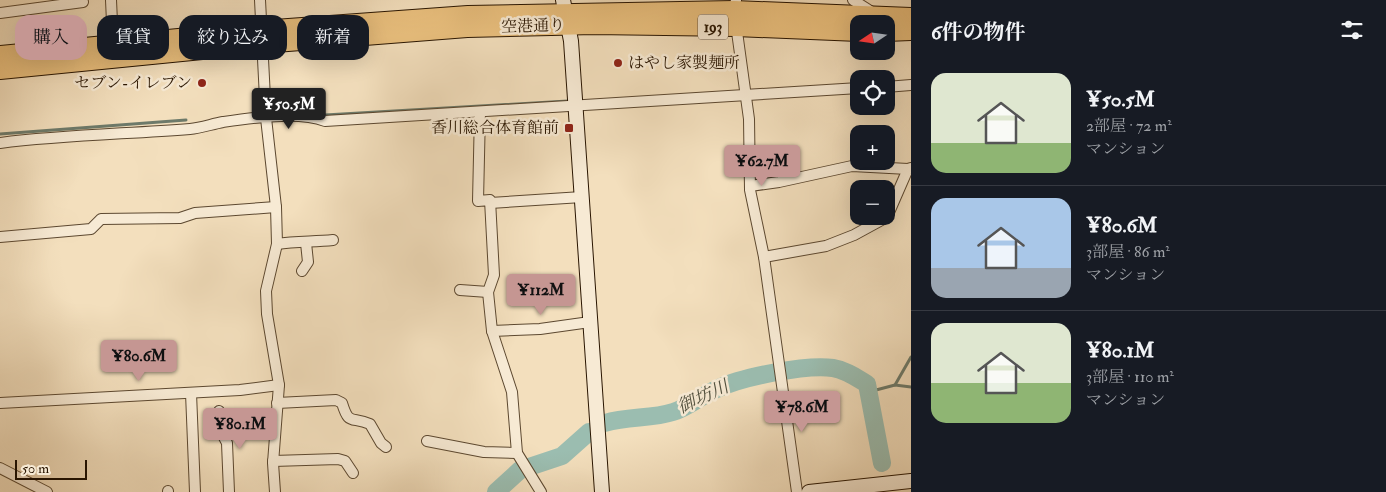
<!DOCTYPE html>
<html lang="ja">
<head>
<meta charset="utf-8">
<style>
  :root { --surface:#171b24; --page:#242831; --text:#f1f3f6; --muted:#9ea1a6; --line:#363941; --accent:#c59692 }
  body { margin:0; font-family:"IM FELL Double Pica","Noto Serif JP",serif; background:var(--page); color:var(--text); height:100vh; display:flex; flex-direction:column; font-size:19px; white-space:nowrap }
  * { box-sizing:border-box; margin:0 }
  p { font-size:16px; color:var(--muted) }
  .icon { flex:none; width:28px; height:28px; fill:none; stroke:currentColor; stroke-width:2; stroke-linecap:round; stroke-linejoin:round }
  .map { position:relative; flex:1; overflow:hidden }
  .side { display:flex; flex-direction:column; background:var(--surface); width:475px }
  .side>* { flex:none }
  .hud { position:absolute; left:15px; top:15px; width:475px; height:45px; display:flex; gap:10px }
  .needle { width:32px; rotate:257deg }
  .controls { position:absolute; left:850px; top:15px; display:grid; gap:10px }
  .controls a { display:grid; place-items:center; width:45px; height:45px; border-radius:10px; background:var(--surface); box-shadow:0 5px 20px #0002; font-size:25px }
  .scale { position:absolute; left:15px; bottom:12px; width:72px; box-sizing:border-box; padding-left:5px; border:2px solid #291501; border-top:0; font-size:14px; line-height:18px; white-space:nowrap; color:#291501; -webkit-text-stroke:4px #f7ead4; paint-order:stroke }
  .price { position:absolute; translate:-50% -42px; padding:0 11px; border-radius:5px; background:var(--accent); color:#111; font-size:16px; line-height:32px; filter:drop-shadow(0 1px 2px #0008) }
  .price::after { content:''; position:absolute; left:50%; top:30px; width:15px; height:11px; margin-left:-8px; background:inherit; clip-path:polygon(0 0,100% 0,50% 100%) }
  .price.selected { background:#222; color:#fff }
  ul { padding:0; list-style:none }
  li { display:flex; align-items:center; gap:15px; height:125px; padding:0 20px }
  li+li { border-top:1px solid var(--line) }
  li span { display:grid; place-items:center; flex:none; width:140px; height:100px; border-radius:15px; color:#555 }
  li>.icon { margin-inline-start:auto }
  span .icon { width:60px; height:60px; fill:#fffc; stroke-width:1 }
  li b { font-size:21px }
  h2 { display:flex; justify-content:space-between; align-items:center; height:60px; padding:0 20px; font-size:21px }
  .pill { padding:0 18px; border-radius:15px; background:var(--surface); box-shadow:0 5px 20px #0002; font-size:18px; line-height:45px }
  .pill.selected { background:var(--accent); color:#111 }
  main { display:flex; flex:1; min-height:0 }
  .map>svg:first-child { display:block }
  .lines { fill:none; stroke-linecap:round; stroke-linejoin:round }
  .stream { stroke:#6d7a6a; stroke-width:3 }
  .river { stroke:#9bbdb0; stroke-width:18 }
  .street-casing { stroke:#5c4830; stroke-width:12 }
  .secondary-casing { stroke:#291501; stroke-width:16 }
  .highway-casing { stroke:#291501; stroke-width:20 }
  .street { stroke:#f7ead4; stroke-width:10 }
  .secondary { stroke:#f7ead4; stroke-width:14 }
  .highway { stroke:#eac07e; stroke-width:18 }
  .poi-dot { fill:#8f2418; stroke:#f7ead4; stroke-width:2 }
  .labels { text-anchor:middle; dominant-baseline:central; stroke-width:5; stroke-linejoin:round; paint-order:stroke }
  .shield { fill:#f7ead4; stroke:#675540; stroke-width:1 }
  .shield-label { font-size:15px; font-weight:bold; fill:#291501 }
  .street-label { font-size:16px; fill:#291501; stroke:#f7ead4 }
  .poi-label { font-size:16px; fill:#291501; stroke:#f7ead4; text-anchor:end }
  .water-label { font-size:18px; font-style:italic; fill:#51503e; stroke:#f7ead4 }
</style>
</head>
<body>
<main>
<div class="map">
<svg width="911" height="492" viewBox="0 0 911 492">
  <rect width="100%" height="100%" fill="#f3dfbd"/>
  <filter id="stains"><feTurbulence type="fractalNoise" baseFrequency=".004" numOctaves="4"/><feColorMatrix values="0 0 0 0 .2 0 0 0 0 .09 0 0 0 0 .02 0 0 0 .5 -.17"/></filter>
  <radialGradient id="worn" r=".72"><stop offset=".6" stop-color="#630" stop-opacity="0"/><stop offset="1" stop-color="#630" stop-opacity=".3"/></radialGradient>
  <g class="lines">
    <g class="stream">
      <polyline points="325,115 568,101"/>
      <polyline points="0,134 186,120"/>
      <polyline points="895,385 911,387"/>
      <polyline points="868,389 876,390 895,385 911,357"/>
    </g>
    <g class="river">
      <path d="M 605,423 C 628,416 651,419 673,412 C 689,407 702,395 717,389 C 741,377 807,364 833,368 C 846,370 857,378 867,384 L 882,463"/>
      <polyline points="496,492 520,470 562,456 589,432"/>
    </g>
    <g class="street-casing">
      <g id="street">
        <polyline points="111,0 113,44"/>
        <polyline points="260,0 266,118 276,207 277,244 266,291 267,314 279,385 273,463 275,492"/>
        <polyline points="736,0 734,10 749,119 750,190 764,257 797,492"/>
        <polyline points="853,0 875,14"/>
        <polyline points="0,13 83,2"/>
        <polyline points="886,87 911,85"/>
        <polyline points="480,112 478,201 490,200 494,275 488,292 492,331 512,392 517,453 541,492"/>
        <path d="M 0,143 C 63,135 126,134 190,129 C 201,128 212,124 223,122 C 251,118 299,111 325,121 L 859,88"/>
        <polyline points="750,186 779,182 852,166 908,169"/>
        <polyline points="490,203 582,197"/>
        <polyline points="0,237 91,229 101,219 180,218 195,213 276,207"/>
        <path d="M 277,244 C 296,241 314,242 333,240"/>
        <polyline points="764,257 826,246 854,235 887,217 908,169 911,168"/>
        <polyline points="302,271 308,262 306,243"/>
        <polyline points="460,290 488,292"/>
        <polyline points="492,331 540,329 590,322"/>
        <polyline points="191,393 195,492"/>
        <polyline points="0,403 240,390 279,385"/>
        <path d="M 277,403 L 336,400 L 342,403 C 349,426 351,416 370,424 L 381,443 L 386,447"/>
        <polyline points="219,411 220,430 227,443 229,492"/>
        <polyline points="427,441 484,452 517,453"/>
        <polyline points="273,461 338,459 345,461 353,473"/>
        <polyline points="0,468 47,492"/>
        <polyline points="168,491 168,492"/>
      </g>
    </g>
    <g class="secondary-casing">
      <g id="secondary">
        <polyline points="563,0 571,41 602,492"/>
        <polyline points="809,492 911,481"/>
      </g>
    </g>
    <g class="highway-casing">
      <g id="highway">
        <polyline points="886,32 911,31"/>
        <polyline points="0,55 261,30 468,15 734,10 911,17"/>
        <polyline points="0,70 262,44 467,28 594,25 736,27 859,32"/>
      </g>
    </g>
    <use href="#street" class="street"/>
    <use href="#secondary" class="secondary"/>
    <use href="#highway" class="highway"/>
  </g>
  <g class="poi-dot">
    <circle cx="618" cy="63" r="5"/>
    <circle cx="202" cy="83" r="5"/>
    <rect x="564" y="123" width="10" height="10" rx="2.5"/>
  </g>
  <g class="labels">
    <rect class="shield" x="698" y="14.5" width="30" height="25" rx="4"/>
    <g class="shield-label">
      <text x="713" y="27">193</text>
    </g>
    <g class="street-label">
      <text transform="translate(533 26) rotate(-2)">空港通り</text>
    </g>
    <g class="poi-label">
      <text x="628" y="63" text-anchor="start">はやし家製麺所</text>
      <text x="192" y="83">セブン-イレブン</text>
      <text x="559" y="128">香川総合体育館前</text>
    </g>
    <g class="water-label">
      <text transform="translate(703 397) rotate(-25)">御坊川</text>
    </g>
  </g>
  <rect width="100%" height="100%" filter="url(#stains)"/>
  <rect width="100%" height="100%" fill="url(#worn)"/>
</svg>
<div class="controls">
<a><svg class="needle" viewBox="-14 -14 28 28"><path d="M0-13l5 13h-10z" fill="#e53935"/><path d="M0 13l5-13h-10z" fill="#9ea1a6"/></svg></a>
<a><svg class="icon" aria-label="locate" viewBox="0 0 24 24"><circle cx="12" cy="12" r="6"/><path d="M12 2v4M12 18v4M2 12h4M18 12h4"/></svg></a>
<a>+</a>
<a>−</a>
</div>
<div class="scale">50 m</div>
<b class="price selected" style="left:289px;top:130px">¥50.5M</b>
<b class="price" style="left:762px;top:187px">¥62.7M</b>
<b class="price" style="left:541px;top:316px">¥112M</b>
<b class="price" style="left:139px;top:382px">¥80.6M</b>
<b class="price" style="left:802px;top:433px">¥78.6M</b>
<b class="price" style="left:240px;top:450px">¥80.1M</b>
<div class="hud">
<a class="pill selected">購入</a>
<a class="pill">賃貸</a>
<a class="pill">絞り込み</a>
<a class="pill">新着</a>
</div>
</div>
<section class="side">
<h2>6件の物件<svg class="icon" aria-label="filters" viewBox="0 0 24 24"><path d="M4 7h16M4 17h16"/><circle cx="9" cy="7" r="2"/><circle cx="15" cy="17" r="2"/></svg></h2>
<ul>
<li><span style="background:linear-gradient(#dfe7d0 70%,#8fb573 0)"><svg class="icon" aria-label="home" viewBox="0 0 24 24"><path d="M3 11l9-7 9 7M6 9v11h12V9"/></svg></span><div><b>¥50.5M</b><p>2部屋 · 72 m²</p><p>マンション</p></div></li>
<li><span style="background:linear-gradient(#a9c7e8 70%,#9aa5b1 0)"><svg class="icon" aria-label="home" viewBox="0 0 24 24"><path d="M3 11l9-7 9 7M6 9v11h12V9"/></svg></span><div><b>¥80.6M</b><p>3部屋 · 86 m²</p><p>マンション</p></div></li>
<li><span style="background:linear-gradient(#dfe7d0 60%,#8fb573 0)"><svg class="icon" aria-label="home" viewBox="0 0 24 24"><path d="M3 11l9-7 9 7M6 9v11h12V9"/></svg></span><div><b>¥80.1M</b><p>3部屋 · 110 m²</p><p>マンション</p></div></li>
</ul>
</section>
</main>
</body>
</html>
